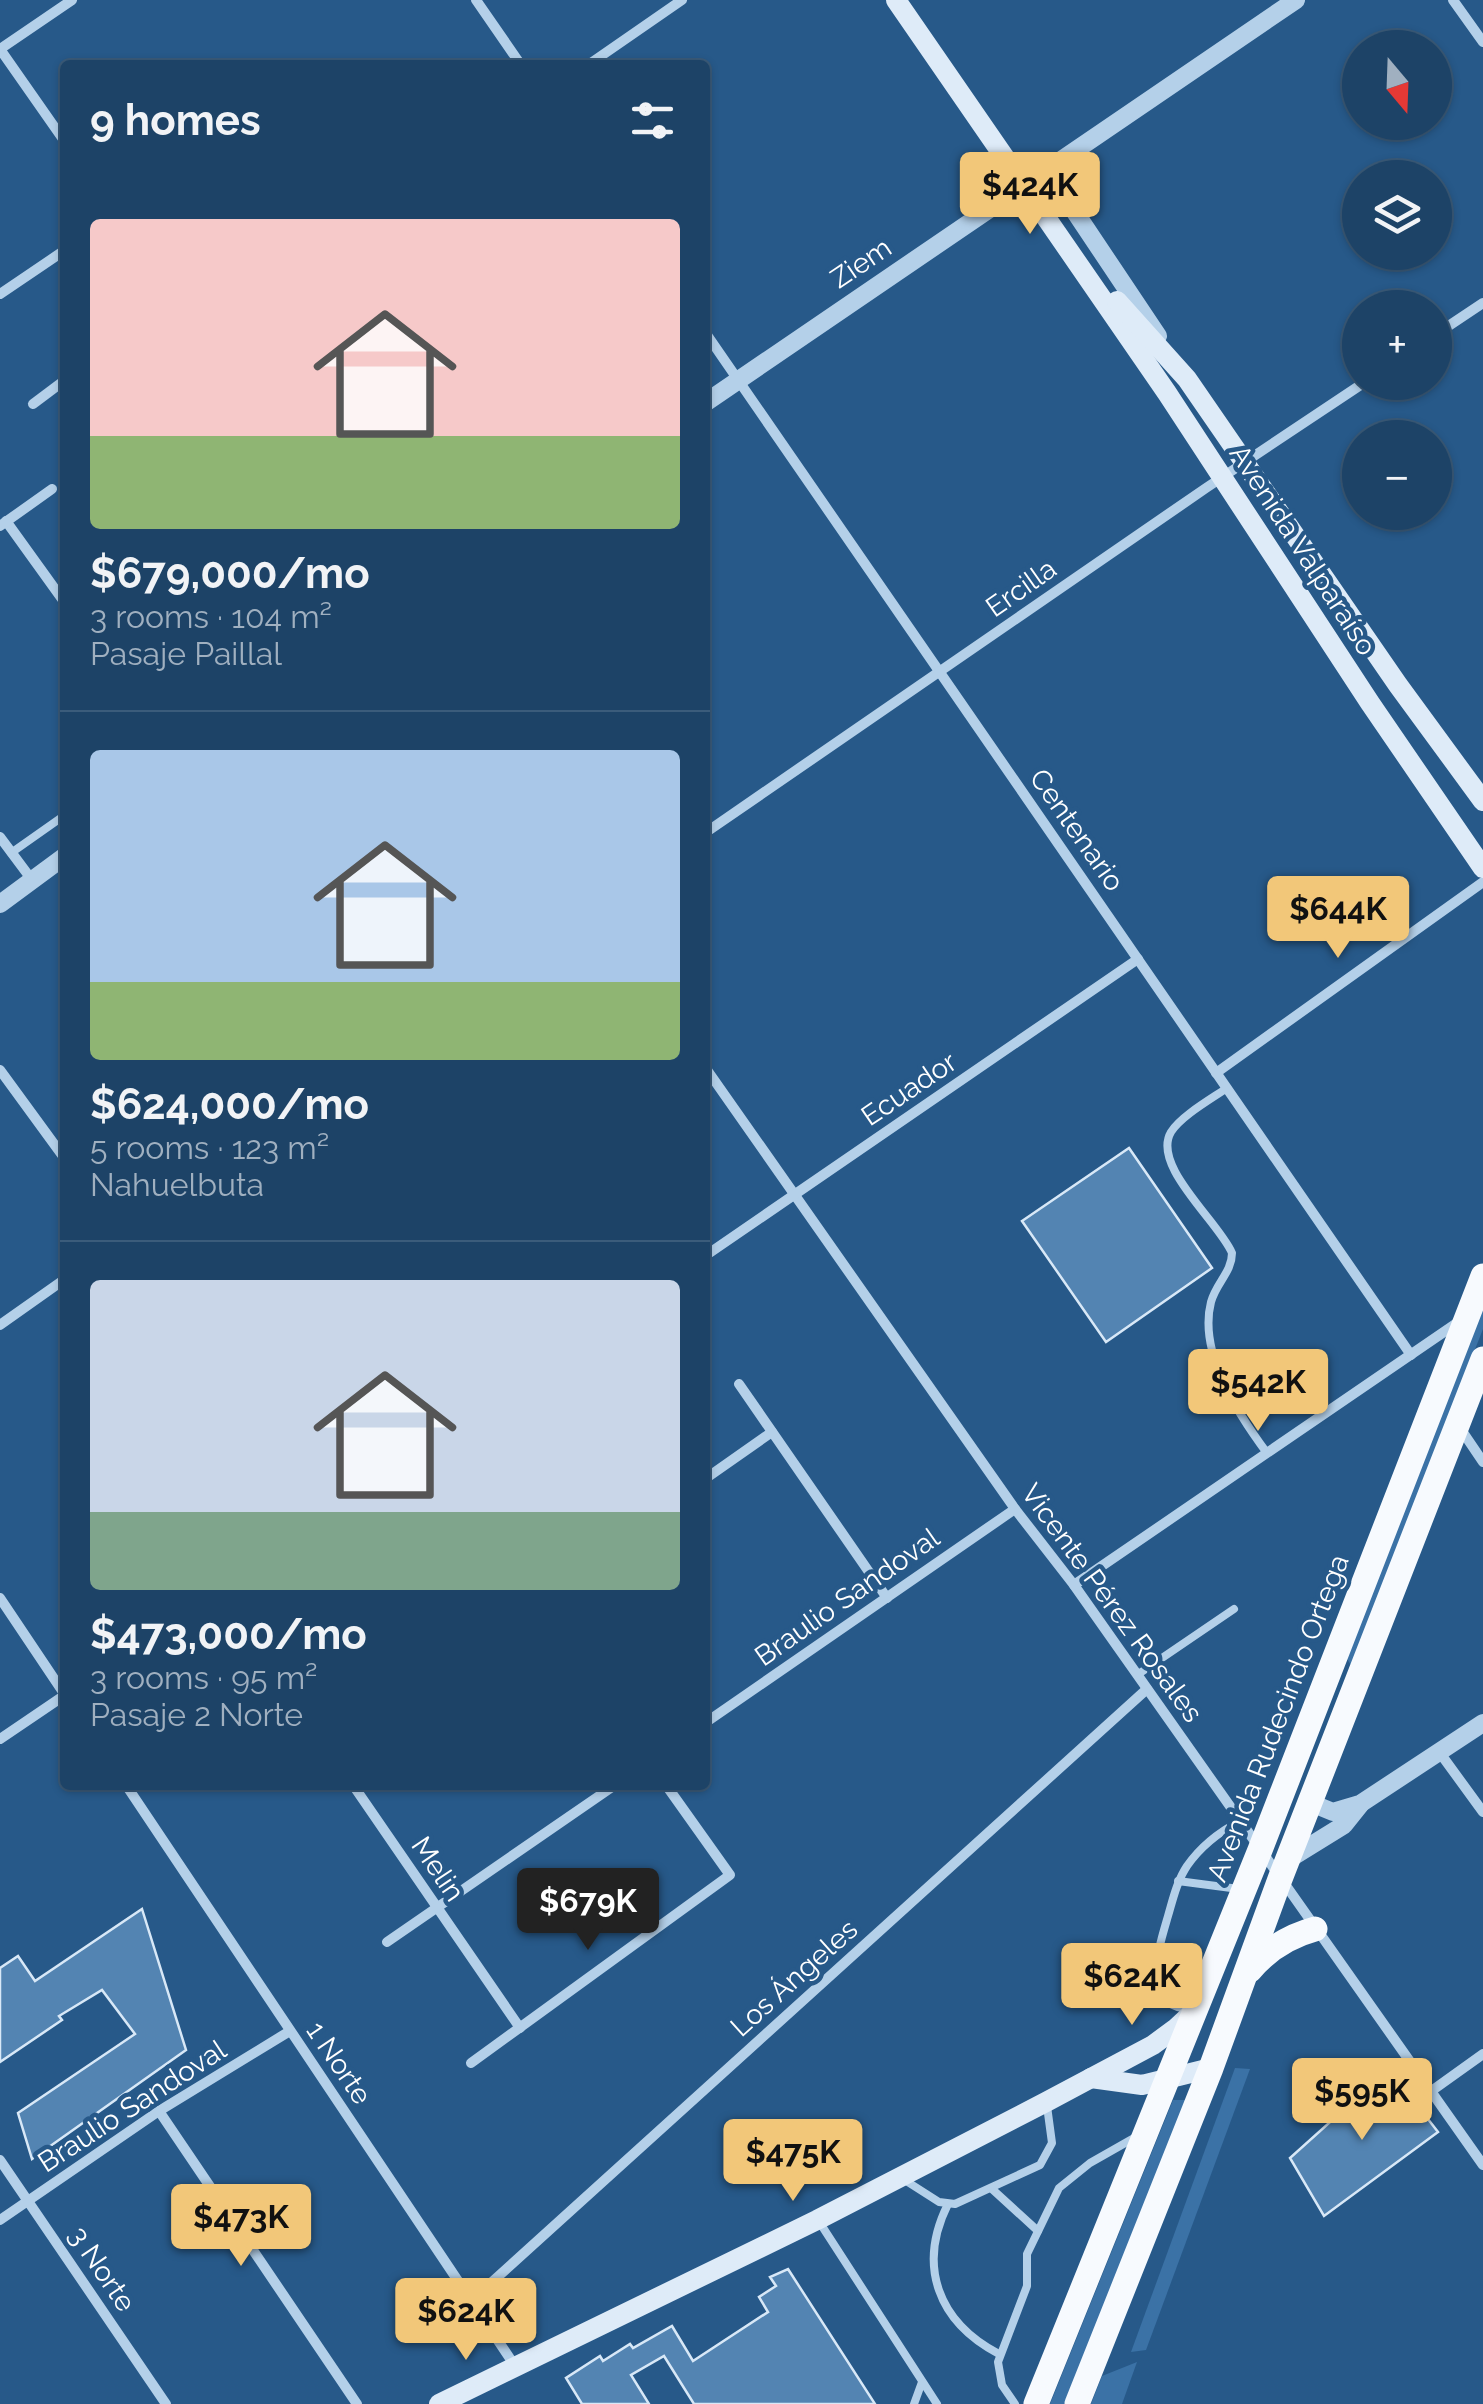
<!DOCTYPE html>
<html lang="en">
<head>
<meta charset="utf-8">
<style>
  :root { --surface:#1d4367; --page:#2a4e70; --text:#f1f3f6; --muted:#a0b0c0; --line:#3b5c7b; --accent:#f2c779 }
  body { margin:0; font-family:Raleway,sans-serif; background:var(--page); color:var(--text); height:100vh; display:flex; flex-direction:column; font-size:38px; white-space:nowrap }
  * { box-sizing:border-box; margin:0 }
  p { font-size:32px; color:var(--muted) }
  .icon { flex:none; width:55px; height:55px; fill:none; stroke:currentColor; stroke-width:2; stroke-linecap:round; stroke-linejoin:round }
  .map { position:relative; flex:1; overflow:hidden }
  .details { position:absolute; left:60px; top:60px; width:650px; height:1730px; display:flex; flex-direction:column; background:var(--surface); border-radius:10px; box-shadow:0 2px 8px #0004,0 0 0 2px var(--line) }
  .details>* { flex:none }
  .needle { width:65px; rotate:161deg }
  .tools { position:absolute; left:1342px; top:30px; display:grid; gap:20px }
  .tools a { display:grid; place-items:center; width:110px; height:110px; border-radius:50%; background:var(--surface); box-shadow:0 2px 8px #0004,0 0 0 2px var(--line); font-size:50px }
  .price { position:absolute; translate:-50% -85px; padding:0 22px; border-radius:10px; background:var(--accent); color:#111; font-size:32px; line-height:65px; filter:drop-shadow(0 2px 5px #0008) }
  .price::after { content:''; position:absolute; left:50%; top:60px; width:30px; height:22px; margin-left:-15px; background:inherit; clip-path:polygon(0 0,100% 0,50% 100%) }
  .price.active { background:#222; color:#fff }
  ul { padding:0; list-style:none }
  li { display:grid; align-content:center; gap:20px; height:530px; padding:0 30px }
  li+li { border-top:2px solid var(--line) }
  li span { display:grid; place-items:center; height:310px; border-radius:10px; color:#555 }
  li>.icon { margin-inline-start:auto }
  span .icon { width:180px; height:180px; fill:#fffc; stroke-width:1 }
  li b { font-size:42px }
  h2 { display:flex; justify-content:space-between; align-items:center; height:120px; padding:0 30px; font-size:42px }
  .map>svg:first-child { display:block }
  .green { fill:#3b72a6 }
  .building { fill:#5384b2; stroke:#d8e8f7; stroke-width:2.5 }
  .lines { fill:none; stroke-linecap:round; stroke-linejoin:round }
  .service { stroke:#b4d0e9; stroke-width:8 }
  .minor { stroke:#b4d0e9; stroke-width:10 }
  .tertiary { stroke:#b4d0e9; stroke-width:18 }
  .secondary { stroke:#deebf8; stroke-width:20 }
  .primary { stroke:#f7fafe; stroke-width:25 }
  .labels { text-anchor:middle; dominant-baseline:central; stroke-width:9; stroke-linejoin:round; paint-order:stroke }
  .street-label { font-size:28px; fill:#fff; stroke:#275989 }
</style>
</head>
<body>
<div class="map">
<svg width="1483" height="2404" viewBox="0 0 1483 2404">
  <rect width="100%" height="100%" fill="#275989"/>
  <g class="green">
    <polygon points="1483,1305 1483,1329 1351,1665 1345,1656"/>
    <polygon points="1235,2068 1250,2069 1146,2350 1131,2352"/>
    <polygon points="1173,2100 1186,2100 1064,2404 1050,2404"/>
    <polygon points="1137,2362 1122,2404 1091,2404 1102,2376"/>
  </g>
  <g class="building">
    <polygon points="1129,1148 1212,1268 1106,1342 1022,1221"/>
    <polygon points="142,1909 186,2050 32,2159 18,2113 135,2034 102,1990 59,2016 62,2020 0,2062 0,1968 18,1956 35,1981"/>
    <polygon points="1389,2069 1438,2132 1324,2216 1290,2158"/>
    <polygon points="788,2269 875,2404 694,2404 664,2356 631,2375 649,2404 582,2404 566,2378 600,2356 603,2361 630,2344 633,2348 672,2326 693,2361 768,2312 759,2297 776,2286 770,2277"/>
  </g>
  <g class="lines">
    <g class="service">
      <polyline points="11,853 65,815"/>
      <path d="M 1227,1088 C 1211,1099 1181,1116 1171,1132 C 1151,1166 1219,1222 1232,1253 C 1232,1272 1216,1283 1211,1302 C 1198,1353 1238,1414 1267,1453"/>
      <polyline points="1137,1675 1234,1609"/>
      <polyline points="1178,1881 1239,1889"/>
      <path d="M 1192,2009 C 1138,2008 1159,1947 1168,1916 C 1173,1899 1177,1881 1187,1866 C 1201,1846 1219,1832 1240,1821"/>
      <polyline points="903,2179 939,2202 955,2204 1040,2165 1052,2143 1047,2106"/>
      <polyline points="992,2189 1038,2231"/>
      <path d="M 948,2204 C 917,2266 938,2322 999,2354"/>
      <polyline points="820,2223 937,2404"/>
      <polyline points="914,2404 922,2382"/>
      <polyline points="1015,2404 1002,2385 998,2362 1027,2286 1027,2254 1059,2188 1090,2163 1134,2138"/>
    </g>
    <g class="minor">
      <polyline points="476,0 521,65"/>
      <polyline points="1453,0 1483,42"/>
      <polyline points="0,49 65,142"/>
      <polyline points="0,49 72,0"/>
      <polyline points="588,65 682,0"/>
      <polyline points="0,294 65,250"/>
      <polyline points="705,332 1411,1355"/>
      <polyline points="1435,335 1483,303"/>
      <polyline points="33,404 65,380"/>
      <polyline points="6,521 65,603"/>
      <polyline points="0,526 52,489"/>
      <polyline points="705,833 1206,488 1365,382"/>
      <polyline points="0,837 32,880"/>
      <polyline points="705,1067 1015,1509 1074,1585 1483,2165"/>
      <polyline points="0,1070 65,1159"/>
      <polyline points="1216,1073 1483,882"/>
      <polyline points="705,1256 1138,959"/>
      <polyline points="0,1325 65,1279"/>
      <polyline points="739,1384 887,1598"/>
      <polyline points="1458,1425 1483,1462"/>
      <polyline points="705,1479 772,1432"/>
      <polyline points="1074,1585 1457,1323"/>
      <polyline points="0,1598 65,1695 0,1739"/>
      <polyline points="705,1723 1015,1509"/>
      <polyline points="1440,1753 1483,1812"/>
      <polyline points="126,1785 515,2366"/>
      <polyline points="353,1785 520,2028"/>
      <polyline points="387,1942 615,1785"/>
      <polyline points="471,2063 730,1875 666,1785"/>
      <polyline points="1430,2092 1483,2054"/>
      <polyline points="159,2111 357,2404"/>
      <polyline points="0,2160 166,2404"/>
      <polyline points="0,2220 159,2111 290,2031"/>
      <polyline points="471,2301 1147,1689"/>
    </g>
    <g class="tertiary">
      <polyline points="1047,170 1158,336"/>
      <polyline points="705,403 1296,0"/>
      <polyline points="0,904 65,856"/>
      <polyline points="1311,1803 1333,1812 1360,1804 1483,1723"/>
      <polyline points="1289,1859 1344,1825 1360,1805"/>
    </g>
    <g class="secondary">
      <polyline points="896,0 1167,393 1370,703 1483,868"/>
      <polyline points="1117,301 1187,379 1398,685 1483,801"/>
      <polyline points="1091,2078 1142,2085 1211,2068"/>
      <polyline points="439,2404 817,2220 1046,2102 1153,2045 1176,2028 1191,2014"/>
    </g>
    <g class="primary">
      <path d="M 1250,1970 C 1268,1949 1289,1936 1315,1929"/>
      <polyline points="1036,2404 1260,1850 1483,1276"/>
      <polyline points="1077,2404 1211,2068 1280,1879 1483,1359"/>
    </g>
  </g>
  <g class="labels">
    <g class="street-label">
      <text transform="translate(861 263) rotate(-34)">Ziem</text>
      <text transform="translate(1303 550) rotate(57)">Avenida Valparaíso</text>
      <text transform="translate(1021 588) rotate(-35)">Ercilla</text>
      <text transform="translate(1077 830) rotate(55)">Centenario</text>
      <text transform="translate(909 1089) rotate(-34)">Ecuador</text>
      <text transform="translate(847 1597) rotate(-35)">Braulio Sandoval</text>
      <text transform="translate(1112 1603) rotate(54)">Vicente Pérez Rosales</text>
      <text transform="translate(1278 1718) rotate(-69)">Avenida Rudecindo Ortega</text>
      <text transform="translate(438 1869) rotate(56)">Melin</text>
      <text transform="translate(794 1978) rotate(-42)">Los Ángeles</text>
      <text transform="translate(339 2063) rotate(56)">1 Norte</text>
      <text transform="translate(132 2106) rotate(-33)">Braulio Sandoval</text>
      <text transform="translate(102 2269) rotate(56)">3 Norte</text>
    </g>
  </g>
</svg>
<div class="tools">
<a><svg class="needle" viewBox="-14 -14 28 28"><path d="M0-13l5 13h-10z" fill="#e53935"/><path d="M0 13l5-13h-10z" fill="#a0b0c0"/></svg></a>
<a><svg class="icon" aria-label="layers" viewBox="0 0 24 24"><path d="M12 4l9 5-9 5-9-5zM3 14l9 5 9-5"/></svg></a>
<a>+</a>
<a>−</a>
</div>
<b class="price" style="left:1030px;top:237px">$424K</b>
<b class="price" style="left:1338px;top:961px">$644K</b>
<b class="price" style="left:1258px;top:1434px">$542K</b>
<b class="price active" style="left:588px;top:1953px">$679K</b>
<b class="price" style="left:1132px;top:2028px">$624K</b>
<b class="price" style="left:1362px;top:2143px">$595K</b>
<b class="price" style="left:793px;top:2204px">$475K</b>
<b class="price" style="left:241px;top:2269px">$473K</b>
<b class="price" style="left:466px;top:2363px">$624K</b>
<section class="details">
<h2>9 homes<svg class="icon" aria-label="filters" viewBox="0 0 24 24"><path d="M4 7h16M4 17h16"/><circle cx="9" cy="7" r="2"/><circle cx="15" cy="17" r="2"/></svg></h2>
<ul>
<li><span style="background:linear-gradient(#f6c9c9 70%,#8fb573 0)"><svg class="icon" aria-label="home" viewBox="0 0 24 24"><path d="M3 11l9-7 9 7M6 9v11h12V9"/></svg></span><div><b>$679,000/mo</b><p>3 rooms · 104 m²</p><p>Pasaje Paillal</p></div></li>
<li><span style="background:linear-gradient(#a9c7e8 75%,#8fb573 0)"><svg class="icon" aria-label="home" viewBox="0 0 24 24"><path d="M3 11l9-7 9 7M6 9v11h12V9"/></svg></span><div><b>$624,000/mo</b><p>5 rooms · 123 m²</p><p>Nahuelbuta</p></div></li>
<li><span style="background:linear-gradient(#c9d6e8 75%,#7fa58c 0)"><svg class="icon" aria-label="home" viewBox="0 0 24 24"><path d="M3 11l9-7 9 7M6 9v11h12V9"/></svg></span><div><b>$473,000/mo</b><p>3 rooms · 95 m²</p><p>Pasaje 2 Norte</p></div></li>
</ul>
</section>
</div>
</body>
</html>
